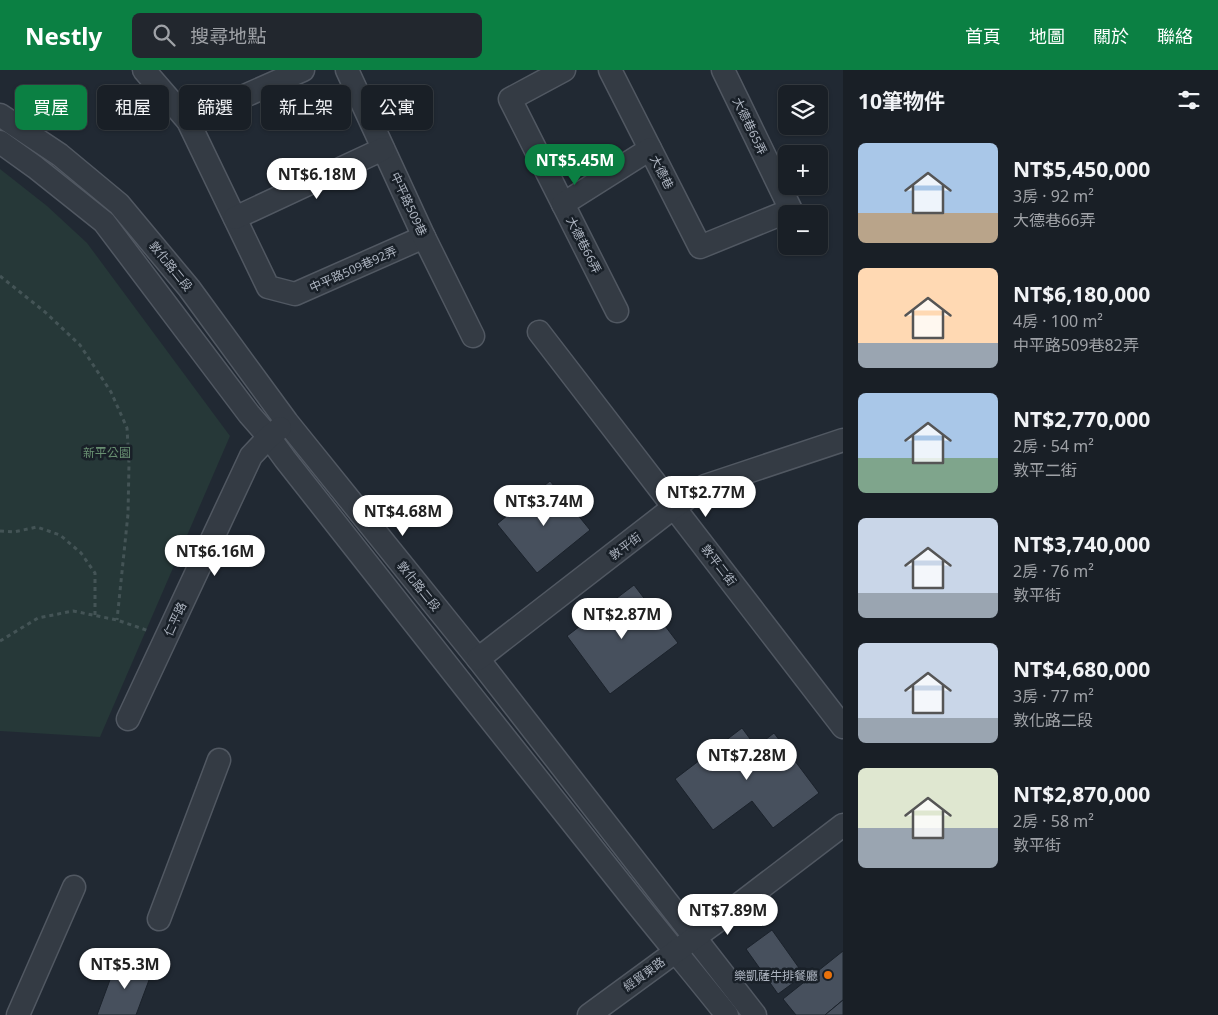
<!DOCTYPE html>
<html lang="zh-TW">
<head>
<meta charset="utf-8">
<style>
  :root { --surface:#191f26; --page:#22272e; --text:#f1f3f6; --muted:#9fa2a7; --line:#373d43; --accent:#0b8043 }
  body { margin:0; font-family:"Noto Sans","Noto Sans TC",sans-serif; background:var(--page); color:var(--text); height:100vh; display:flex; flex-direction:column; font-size:19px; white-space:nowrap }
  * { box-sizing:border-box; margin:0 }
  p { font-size:16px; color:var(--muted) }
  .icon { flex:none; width:28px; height:28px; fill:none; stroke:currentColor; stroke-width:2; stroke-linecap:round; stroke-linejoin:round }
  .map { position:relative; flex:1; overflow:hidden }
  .drawer { display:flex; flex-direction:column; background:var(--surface); width:375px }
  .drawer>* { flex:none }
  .top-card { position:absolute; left:15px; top:15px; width:475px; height:45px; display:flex; gap:10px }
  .tools { position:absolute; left:778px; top:15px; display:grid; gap:10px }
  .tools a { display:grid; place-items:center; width:50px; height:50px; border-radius:8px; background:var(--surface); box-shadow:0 1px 4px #0004,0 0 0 1px var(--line); font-size:25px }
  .price { position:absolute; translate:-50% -42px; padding:0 11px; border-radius:18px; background:#fff; color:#222; font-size:16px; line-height:32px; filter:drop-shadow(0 1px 2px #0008) }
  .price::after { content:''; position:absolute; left:50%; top:30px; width:15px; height:11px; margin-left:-8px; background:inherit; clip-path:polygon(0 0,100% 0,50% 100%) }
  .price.current { background:var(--accent); color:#fff }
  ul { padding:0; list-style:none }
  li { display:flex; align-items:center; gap:15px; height:125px; padding:0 15px }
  li span { display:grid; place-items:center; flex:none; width:140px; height:100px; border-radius:8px; color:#555 }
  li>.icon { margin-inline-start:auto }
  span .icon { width:60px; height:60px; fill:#fffc; stroke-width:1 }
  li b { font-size:21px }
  h2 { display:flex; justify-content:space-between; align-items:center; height:60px; padding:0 15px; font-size:21px }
  .chip { padding:0 18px; border-radius:8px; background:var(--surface); box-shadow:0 1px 4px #0004,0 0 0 1px var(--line); font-size:18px; line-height:45px }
  .chip.current { background:var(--accent); color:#fff }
  header { display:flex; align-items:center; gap:30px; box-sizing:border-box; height:70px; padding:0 25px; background:var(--accent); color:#fff }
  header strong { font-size:24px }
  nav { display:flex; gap:28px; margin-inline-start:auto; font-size:18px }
  .search { width:350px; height:45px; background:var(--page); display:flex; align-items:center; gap:12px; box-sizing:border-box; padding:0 18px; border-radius:8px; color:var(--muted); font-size:19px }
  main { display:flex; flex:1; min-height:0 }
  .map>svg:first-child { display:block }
  .green { fill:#263838 }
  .building { fill:#47505d; stroke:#1b222b }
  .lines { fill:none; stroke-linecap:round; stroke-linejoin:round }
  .minor-casing { stroke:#515862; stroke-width:25 }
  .path { stroke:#445456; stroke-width:3; stroke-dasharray:4 4; stroke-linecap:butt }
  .minor { stroke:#343b44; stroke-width:22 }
  .food-dot { fill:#e8710a; stroke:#192028; stroke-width:2 }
  .labels { text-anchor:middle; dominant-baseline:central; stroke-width:5; stroke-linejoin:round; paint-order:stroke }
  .street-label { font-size:12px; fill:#aeb5c1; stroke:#192028 }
  .park-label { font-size:12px; fill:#688f71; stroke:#192028 }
  .poi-label { font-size:12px; fill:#aeb5c1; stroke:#192028; text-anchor:end }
</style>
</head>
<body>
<header>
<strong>Nestly</strong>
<div class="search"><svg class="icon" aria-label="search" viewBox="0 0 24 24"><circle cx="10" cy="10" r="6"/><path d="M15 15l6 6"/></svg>搜尋地點</div>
<nav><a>首頁</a><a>地圖</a><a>關於</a><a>聯絡</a></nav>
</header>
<main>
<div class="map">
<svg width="843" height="945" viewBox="0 0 843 945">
  <rect width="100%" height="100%" fill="#212933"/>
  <polygon class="green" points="0,99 47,136 87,173 230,366 100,667 0,661"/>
  <g class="building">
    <polygon points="550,411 590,460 537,503 497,454"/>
    <polygon points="634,515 678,573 610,624 567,566"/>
    <polygon points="742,658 756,677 774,663 819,723 773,758 752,731 713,760 675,709"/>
    <polygon points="772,860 804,905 778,924 746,879"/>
    <polygon points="843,881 843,930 825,945 796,945 783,929"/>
    <polygon points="118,888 152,902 136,945 97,945"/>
    <polygon points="843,930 843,945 825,945"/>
  </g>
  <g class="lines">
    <g class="minor-casing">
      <g id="minor">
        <polyline points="144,0 188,51 268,217 295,224 424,167"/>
        <polyline points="347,0 424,167 473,266"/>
        <polyline points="564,0 510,29 617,241"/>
        <polyline points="610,0 700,177 791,140 723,0"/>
        <polyline points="0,45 60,85 119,134 189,218 287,352 478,589 755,945"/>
        <polyline points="188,51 303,0"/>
        <path d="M 0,72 L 35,97 L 104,152 L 249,344 L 269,367 L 285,389 C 398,533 511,676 625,819 C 658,861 693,902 727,945"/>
        <polyline points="563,134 650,79"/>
        <polyline points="235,148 383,79"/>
        <polyline points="539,262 843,657"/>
        <polyline points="478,589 674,437 705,416 843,370"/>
        <polyline points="128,649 251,386 269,367 280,358"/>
        <polyline points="159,849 219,690"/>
        <polyline points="18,945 74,817"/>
        <polyline points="589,945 716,852 843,755"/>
      </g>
    </g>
    <g class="path">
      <polyline points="0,206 45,242 80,275 111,322 127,358 129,394 128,444 117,550"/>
      <polyline points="0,461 14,462 37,457 60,465 81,483 95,503 95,545"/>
      <polyline points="0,571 38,548 73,541 117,550 149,561"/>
    </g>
    <use href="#minor" class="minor"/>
  </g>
  <circle class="food-dot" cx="828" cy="905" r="5"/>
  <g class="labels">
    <g class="street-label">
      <text transform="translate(750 56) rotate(64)">大德巷65弄</text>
      <text transform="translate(662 102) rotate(63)">大德巷</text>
      <text transform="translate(409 134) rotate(65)">中平路509巷</text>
      <text transform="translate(584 175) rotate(63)">大德巷66弄</text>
      <text transform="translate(171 196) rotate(51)">敦化路二段</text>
      <text transform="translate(353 199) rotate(-24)">中平路509巷92弄</text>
      <text transform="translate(625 476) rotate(-37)">敦平街</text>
      <text transform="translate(719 495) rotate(52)">敦平二街</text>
      <text transform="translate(419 516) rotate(51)">敦化路二段</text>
      <text transform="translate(175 549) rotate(-65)">仁平路</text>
      <text transform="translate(644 904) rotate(-36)">經貿東路</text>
    </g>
    <g class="park-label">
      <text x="107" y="382">新平公園</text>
    </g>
    <g class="poi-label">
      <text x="818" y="905">樂凱薩牛排餐廳</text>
    </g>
  </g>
</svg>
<div class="tools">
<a><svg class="icon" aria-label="layers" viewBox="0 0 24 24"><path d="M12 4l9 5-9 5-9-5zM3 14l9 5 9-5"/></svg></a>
<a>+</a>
<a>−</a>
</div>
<b class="price current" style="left:575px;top:116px">NT$5.45M</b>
<b class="price" style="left:317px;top:130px">NT$6.18M</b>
<b class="price" style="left:706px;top:448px">NT$2.77M</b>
<b class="price" style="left:544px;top:457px">NT$3.74M</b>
<b class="price" style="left:403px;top:467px">NT$4.68M</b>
<b class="price" style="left:215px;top:507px">NT$6.16M</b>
<b class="price" style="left:622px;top:570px">NT$2.87M</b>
<b class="price" style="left:747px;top:711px">NT$7.28M</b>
<b class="price" style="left:728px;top:866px">NT$7.89M</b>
<b class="price" style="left:125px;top:920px">NT$5.3M</b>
<div class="top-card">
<a class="chip current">買屋</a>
<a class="chip">租屋</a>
<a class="chip">篩選</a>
<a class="chip">新上架</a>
<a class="chip">公寓</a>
</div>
</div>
<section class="drawer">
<h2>10筆物件<svg class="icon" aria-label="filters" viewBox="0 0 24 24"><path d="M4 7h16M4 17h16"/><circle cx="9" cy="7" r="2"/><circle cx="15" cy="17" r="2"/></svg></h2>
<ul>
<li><span style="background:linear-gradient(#a9c7e8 70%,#b9a48a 0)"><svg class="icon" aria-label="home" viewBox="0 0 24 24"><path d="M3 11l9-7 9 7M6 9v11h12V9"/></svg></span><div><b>NT$5,450,000</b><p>3房 · 92 m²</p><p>大德巷66弄</p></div></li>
<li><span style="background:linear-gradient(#ffd9b3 75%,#9aa5b1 0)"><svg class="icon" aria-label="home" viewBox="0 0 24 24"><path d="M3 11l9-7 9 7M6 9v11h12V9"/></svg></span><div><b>NT$6,180,000</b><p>4房 · 100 m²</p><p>中平路509巷82弄</p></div></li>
<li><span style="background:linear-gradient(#a9c7e8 65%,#7fa58c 0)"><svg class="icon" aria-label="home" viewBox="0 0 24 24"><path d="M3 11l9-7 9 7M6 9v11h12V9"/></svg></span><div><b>NT$2,770,000</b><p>2房 · 54 m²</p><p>敦平二街</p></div></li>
<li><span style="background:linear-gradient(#c9d6e8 75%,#9aa5b1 0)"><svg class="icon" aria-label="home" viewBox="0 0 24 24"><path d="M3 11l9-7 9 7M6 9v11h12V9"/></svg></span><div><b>NT$3,740,000</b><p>2房 · 76 m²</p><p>敦平街</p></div></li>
<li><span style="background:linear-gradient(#c9d6e8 75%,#9aa5b1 0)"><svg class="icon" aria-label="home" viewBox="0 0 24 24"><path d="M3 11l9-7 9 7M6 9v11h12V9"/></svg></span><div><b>NT$4,680,000</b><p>3房 · 77 m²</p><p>敦化路二段</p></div></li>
<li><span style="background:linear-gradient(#dfe7d0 60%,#9aa5b1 0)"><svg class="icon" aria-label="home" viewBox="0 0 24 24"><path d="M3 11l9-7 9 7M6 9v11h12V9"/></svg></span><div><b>NT$2,870,000</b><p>2房 · 58 m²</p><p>敦平街</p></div></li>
</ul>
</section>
</main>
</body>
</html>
